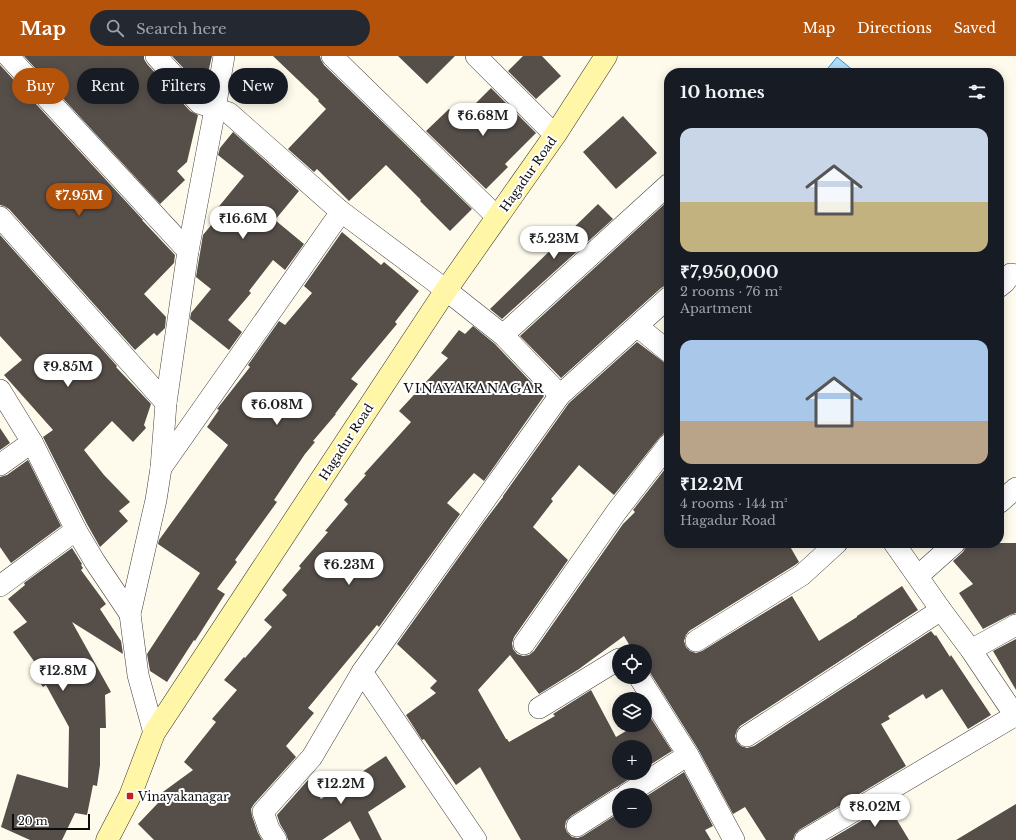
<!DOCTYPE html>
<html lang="en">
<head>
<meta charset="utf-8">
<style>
  :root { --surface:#171b24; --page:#242831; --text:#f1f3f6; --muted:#9ea1a6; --accent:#b45309 }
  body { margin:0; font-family:"Libre Baskerville",serif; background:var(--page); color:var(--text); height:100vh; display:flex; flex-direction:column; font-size:15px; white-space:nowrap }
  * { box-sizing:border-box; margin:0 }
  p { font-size:13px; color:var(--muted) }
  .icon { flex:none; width:22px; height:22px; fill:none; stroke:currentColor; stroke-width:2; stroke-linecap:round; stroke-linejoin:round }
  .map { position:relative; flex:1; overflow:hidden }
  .panel { position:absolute; left:664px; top:12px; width:340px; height:480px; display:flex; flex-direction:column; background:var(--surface); border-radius:16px; box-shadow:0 2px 10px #0003 }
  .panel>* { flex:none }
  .guide { position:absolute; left:12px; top:12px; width:380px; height:36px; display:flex; gap:8px }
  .controls { position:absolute; left:612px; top:588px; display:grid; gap:8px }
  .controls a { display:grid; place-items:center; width:40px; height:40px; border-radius:50%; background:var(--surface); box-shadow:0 2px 10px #0003; font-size:20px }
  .scale { position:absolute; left:12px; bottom:10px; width:78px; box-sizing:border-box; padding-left:4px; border:2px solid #0d0d0d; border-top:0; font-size:11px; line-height:14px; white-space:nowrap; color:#0d0d0d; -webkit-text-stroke:3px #fff; paint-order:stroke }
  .price { position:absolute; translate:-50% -34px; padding:0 9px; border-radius:14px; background:#fff; color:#222; font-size:13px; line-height:26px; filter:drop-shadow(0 1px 2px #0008) }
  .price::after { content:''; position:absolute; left:50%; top:24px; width:12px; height:9px; margin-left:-6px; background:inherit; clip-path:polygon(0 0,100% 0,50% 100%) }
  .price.on { background:var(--accent); color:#fff }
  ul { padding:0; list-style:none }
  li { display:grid; align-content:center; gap:8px; height:212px; padding:0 16px }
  li span { display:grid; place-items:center; height:124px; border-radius:12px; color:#555 }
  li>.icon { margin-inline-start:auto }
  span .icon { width:72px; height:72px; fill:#fffc; stroke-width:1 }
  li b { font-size:17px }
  h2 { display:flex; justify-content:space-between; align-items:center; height:48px; padding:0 16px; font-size:17px }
  .pill { padding:0 14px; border-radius:18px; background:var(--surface); box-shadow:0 2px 10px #0003; font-size:14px; line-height:36px }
  .pill.on { background:var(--accent); color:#fff }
  header { display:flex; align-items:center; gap:24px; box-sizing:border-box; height:56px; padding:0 20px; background:var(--accent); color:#fff }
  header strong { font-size:19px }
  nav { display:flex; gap:22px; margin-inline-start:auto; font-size:14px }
  .search { width:280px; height:36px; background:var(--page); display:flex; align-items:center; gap:10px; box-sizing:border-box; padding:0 14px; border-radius:22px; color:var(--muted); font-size:15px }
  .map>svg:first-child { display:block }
  .water { fill:#b0dcf7; stroke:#3691cf }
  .building { fill:#554e49 }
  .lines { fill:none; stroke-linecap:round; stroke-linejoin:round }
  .street-casing { stroke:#404040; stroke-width:22 }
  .secondary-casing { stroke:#2f2f2f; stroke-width:23 }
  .street { stroke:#fff; stroke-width:21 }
  .secondary { stroke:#fff6a7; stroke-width:22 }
  .poi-dot { fill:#be232a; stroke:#fff; stroke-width:1.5 }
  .labels { text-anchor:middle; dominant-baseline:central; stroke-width:4; stroke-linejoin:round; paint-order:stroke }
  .street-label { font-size:12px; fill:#0d0d0d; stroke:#fff }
  .poi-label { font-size:12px; fill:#0d0d0d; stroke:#fff; text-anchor:start }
  .neighbourhood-label { font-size:13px; letter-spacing:1px; fill:#0d0d0d; stroke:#fff }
</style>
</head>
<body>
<header>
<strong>Map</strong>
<div class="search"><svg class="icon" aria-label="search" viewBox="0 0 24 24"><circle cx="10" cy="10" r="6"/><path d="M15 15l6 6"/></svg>Search here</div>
<nav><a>Map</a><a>Directions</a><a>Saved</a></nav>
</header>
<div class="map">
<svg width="1016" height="784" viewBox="0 0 1016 784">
  <rect width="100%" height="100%" fill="#fffbec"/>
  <polygon class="water" points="837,1 855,16 854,17 824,17"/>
  <g class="building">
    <polygon points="24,0 144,0 144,3 147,8 190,55 198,59 187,106 177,115 185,124 160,148"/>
    <polygon points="172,0 212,0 204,34"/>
    <polygon points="273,0 320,0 321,4 324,9 472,153 450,175 420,145 421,144 386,109 349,145 317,113 314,116 288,93 326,53 318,45 319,44"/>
    <polygon points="398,0 455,0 427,28"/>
    <polygon points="523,0 542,0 561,20 536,43 508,15"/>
    <polygon points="0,9 143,164 142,164 175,199 174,207 144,238 166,261 165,272 157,280 154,277 135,294 9,153 4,150 0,149"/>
    <polygon points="491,32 536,77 505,108 508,111 486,133 426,75 449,53 460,63"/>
    <polygon points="623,60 657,97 616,133 583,96"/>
    <polygon points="233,76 299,135 275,164 304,188 285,214 273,204 249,235 251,237 228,264 242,276 229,294 190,263 191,257 211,233 196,221 203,179 221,157 216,154 244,120 218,99 220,92"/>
    <polygon points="669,144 669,229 666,229 661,232 561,322 520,280"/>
    <polygon points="598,148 613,163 502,263 490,253"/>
    <polygon points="342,176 381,209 384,206 419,235 395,266 397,268 351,323 358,328 335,358 336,358 313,385 315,386 305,398 274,444 277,446 235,504 237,506 217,533 225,538 195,585 194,584 167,626 150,615 147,598 200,517 158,488 159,484 228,389 207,371 219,354 217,353 250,311 248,309 279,265 285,269 312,237 304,230"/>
    <polygon points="0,179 117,310 116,311 151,348 144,369 146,372 133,386 112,365 84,394 104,419 130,446 119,455 128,465 100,491 87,468 43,381 53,374 4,319 22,304 0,280"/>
    <polygon points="473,270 495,288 544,340 484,425 474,417 447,447 460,458 379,571 377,569 308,652 314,657 286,690 296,701 254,748 251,753 252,760 258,777 262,784 154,784 138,768 159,746 156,741 193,714 184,706 216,666 212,663 237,634 224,624 244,601 245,602 272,571 264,564 287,539 282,534 301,512 299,510 328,476 325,475 348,448 344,444 366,419 364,418 411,366 399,355 448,302 441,297 459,274 465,278"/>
    <polygon points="637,286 669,310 669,376 664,377 660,381 614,439 579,409 551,443 553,445 533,471 568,504 514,581 512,587 513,593 517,598 523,600 529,599 534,595 623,468 635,456 633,454 669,408 669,487 788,487 799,506 795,509 689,575 686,579 684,585 686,591 690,595 696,597 702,595 792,540 819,585 857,561 857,560 902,530 918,554 740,670 737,674 735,680 737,686 741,690 747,692 754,690 931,575 935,580 936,579 950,601 951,599 991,659 968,673 942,633 926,643 923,638 888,660 890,663 881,668 906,710 799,774 795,778 793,784 766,784 745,751 733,758 698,693 649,615 645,611 645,595 633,595 624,580 579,613 539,638 510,599 478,634 506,683 507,683 509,686 555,660 553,658 591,634 616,681 636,669 645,669 645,653 672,695 645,712 645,691 619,691 619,717 638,717 617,731 613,733 571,760 566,765 565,771 567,776 572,781 578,782 583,780 619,757 619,765 645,765 645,741 684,716 713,770 705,774 711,784 521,784 480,711 456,729 424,683 422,684 406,659 436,637 430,632 437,625 397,588 484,466 503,441 503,440 569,347"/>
    <polygon points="0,372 10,387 0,394"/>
    <polygon points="28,404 61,470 11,507 0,491 0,421 7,419"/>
    <polygon points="967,487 1016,487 1016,557 1010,559 983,573 959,537 973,528 953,505 963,496 966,491"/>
    <polygon points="72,492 82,508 81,509 83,512 81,514 106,548 100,553 121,585 123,598 72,566 111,636 105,639 106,672 100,672 100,709 97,730 93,729 87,759 75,757 62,784 30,784 1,771 17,718 68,732 69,671 46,629 43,631 30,612 36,608 13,576 27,566 8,543 25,529 24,527"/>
    <polygon points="1016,583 1016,634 993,595"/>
    <polygon points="386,700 406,731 368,756 382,784 360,784 350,765 322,784 288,784 286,778 280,768 277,759 308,724 321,743"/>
    <polygon points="1016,748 1016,784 956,784"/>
    <polygon points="888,749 909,784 829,784"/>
  </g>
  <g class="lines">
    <g class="street-casing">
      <g id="street">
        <polyline points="8,0 188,195"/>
        <polyline points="156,0 199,47 229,57 339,154 446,234 503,279 560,339"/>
        <polyline points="332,0 497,161"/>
        <polyline points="476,0 555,79"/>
        <polyline points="0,161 166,347"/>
        <polyline points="999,231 1005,226 1011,218 1016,219"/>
        <polyline points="637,270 669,296"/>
        <polyline points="503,279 669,128"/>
        <polyline points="0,334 32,386 76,474 95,506 130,558"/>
        <polyline points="0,409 32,386"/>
        <polyline points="161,412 336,163 339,154"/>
        <polyline points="999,447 1016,432"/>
        <polyline points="894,487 941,554 971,594 1016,661"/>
        <polyline points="918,520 955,487"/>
        <polyline points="0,530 76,474"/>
        <polyline points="696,585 802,519 837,487"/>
        <polyline points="524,588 617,455 669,388"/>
        <polyline points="971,594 1016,569"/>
        <polyline points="362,616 476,784"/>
        <polyline points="639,621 688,699 734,784"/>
        <polyline points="539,652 619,603"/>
        <polyline points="154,677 138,619 130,558 156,444 161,412 166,347 188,195 215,53 224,0"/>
        <polyline points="747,680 941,554"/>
        <polyline points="626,739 688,699"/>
        <polyline points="577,770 619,743"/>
        <polyline points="276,784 269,773 263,756 312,701 362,616 560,339 669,241"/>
        <polyline points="805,784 1016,659"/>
      </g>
    </g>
    <g class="secondary-casing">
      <polyline id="secondary" points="107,784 130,740 154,677 446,234 555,79 606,0"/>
    </g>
    <use href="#street" class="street"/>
    <use href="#secondary" class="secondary"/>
  </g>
  <rect class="poi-dot" x="126" y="736" width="8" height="8" rx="2"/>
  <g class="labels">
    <g class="street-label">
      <text transform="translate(528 118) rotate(-55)">Hagadur Road</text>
      <text transform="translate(346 386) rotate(-57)">Hagadur Road</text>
    </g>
    <g class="poi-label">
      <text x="138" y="740">Vinayakanagar</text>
    </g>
    <g class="neighbourhood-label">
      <text x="474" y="332">VINAYAKANAGAR</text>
    </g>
  </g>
</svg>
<div class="controls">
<a><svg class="icon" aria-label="locate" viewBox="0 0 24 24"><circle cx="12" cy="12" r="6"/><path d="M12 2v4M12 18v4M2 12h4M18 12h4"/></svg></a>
<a><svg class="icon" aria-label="layers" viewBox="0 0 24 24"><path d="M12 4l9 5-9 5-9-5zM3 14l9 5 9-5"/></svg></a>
<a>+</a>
<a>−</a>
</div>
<div class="scale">20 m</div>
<b class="price" style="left:483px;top:81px">₹6.68M</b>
<b class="price on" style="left:79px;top:161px">₹7.95M</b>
<b class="price" style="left:243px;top:184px">₹16.6M</b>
<b class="price" style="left:554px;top:204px">₹5.23M</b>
<b class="price" style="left:68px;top:332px">₹9.85M</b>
<b class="price" style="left:277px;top:370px">₹6.08M</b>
<b class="price" style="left:349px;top:530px">₹6.23M</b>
<b class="price" style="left:63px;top:636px">₹12.8M</b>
<b class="price" style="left:341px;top:749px">₹12.2M</b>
<b class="price" style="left:875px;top:772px">₹8.02M</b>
<div class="guide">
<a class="pill on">Buy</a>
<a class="pill">Rent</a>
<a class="pill">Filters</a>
<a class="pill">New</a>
</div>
<section class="panel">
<h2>10 homes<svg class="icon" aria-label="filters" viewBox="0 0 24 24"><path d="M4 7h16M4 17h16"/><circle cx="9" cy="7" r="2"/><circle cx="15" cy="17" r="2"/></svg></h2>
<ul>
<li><span style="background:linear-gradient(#c9d6e8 60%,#c2b280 0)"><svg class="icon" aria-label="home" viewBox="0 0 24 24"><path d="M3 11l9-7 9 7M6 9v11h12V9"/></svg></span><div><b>₹7,950,000</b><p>2 rooms · 76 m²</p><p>Apartment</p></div></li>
<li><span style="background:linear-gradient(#a9c7e8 65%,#b9a48a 0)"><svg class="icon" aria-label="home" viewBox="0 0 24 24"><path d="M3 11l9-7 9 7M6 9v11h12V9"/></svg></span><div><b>₹12.2M</b><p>4 rooms · 144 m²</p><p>Hagadur Road</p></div></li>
</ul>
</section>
</div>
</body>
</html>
